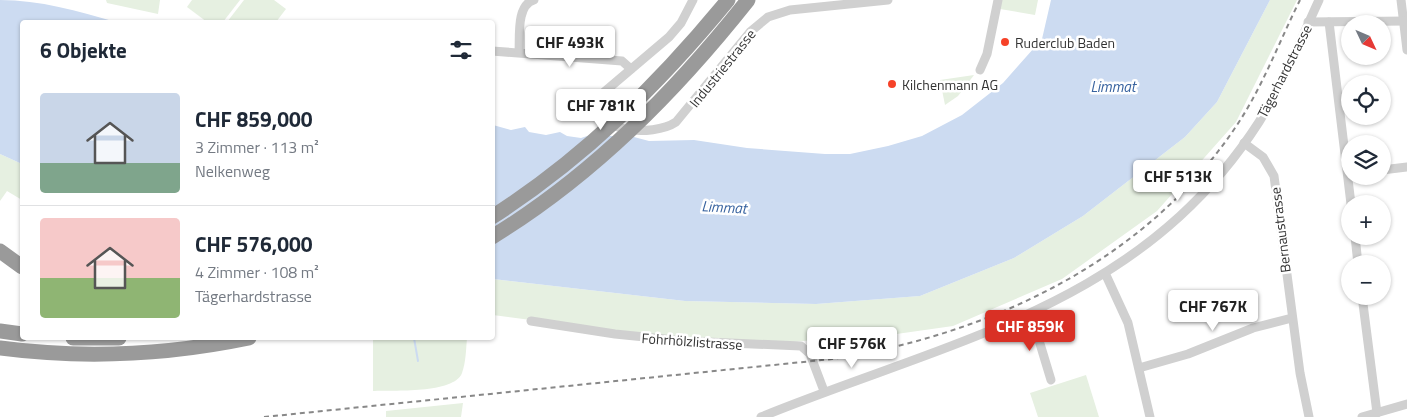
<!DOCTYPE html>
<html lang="de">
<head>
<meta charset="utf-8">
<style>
  :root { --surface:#fff; --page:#f2f2f3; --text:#1f2937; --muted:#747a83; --line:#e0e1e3; --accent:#d93025 }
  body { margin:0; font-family:"Titillium Web",sans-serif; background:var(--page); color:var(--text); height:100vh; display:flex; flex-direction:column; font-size:19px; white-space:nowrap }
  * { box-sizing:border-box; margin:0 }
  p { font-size:16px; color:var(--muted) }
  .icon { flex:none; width:28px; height:28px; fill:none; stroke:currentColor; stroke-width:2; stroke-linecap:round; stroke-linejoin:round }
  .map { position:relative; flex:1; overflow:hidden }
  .side { position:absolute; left:20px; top:20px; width:475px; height:320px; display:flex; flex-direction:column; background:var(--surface); border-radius:5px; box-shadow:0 1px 4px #0004 }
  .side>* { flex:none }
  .needle { width:32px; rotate:134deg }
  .tools { position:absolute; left:1341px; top:15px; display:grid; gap:10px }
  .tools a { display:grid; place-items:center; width:50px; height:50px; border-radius:50%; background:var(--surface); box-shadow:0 1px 4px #0004; font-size:25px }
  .price { position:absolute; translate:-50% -42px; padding:0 11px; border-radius:5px; background:#fff; color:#222; font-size:16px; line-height:32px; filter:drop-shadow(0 1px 2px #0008) }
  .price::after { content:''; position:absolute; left:50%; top:30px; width:15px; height:11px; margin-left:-8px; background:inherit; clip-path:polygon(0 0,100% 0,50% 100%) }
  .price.current { background:var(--accent); color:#fff }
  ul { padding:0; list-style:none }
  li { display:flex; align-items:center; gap:15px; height:125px; padding:0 20px }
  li+li { border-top:1px solid var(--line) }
  li span { display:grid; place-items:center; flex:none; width:140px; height:100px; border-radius:5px; color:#555 }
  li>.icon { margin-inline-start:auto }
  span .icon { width:60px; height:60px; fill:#fffc; stroke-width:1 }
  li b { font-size:21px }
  h2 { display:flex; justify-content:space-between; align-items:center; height:60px; padding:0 20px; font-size:21px }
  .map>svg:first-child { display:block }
  .green { fill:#e6f0e1 }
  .water { fill:#ccdbf1 }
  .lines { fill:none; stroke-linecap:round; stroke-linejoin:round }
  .stream { stroke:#ccdbf1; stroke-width:2 }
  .street { stroke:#d0d0d0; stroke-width:9 }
  .highway { stroke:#9a9a9a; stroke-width:15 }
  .rail { stroke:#888; stroke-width:2; stroke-dasharray:5 4; stroke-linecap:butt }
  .poi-dot { fill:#f64228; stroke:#fff; stroke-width:2 }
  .labels { text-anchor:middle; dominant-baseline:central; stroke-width:5; stroke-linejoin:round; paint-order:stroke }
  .poi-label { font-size:14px; fill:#333; stroke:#fff; text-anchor:start }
  .street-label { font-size:14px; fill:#333; stroke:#fff }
  .water-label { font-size:15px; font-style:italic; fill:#37629f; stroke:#fff }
</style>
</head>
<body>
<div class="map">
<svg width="1407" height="417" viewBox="0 0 1407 417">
  <rect width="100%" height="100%" fill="#fff"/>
  <g class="green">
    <polygon points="106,0 160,0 158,14 107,3"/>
    <polygon points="192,0 240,0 223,22 207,22 187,7"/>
    <polygon points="244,0 274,0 286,9 276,22 227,22"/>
    <polygon points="1002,0 1038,0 1035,15 1000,9"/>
    <polygon points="1270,0 1297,0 1236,122 1157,211 1062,279 953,326 826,344 825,339 792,342 660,337 493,315 492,279 685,301 816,304 920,296 1014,258 1083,216 1185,137 1217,102"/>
    <polygon points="974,75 958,96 945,105 940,80"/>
    <polygon points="0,154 22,164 22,200 7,191 0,201"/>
    <path d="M 373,338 L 467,338 C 466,349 466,362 462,373 C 454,394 393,390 373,391 Z"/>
    <polygon points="1086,375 1099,417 1038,417 1030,393"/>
    <polygon points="463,403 461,417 386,417 386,411"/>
  </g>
  <g class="water">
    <path d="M 0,0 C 40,0 78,11 116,22 L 22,22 L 22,164 L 0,154 Z"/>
    <polygon points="1051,0 1270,0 1217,102 1185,137 1083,216 1014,258 920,296 816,304 685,301 493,279 493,125 511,130 525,127 529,132 546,135 560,132 567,136 581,138 590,135 634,137 649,141 694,140 747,148 825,154 850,154 888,146 922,136 962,115 1003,83 1042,39"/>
  </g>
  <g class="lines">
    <polyline class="stream" points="414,338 418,361"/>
    <g class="street">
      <path d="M 693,0 L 681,23 L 669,37 L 603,93 C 585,135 654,137 676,122 L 750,32 L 768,17 L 790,10 L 888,0"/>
      <polyline points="1401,0 1407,50"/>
      <polyline points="1308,22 1407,21"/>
      <polyline points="1329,22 1351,204"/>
      <polyline points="492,51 622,61 631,69"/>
      <path d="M 519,52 C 520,37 516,5 534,0"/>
      <polyline points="980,70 987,54 998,0"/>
      <polyline points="1244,143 1263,157 1274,176 1300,373 1309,417"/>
      <polyline points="1382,170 1407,167"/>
      <polyline points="1355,236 1358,264"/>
      <polyline points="1105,273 1128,323 1150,417"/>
      <polyline points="1362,296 1377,413"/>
      <polyline points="1031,314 1051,380"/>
      <polyline points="531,321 615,334 684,341 801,346 810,354 824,391"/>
      <polyline points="1139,368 1188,354 1253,328 1292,318"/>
      <path d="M 761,417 C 950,340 1140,307 1259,122 C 1283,84 1300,41 1319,0"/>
      <polyline points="1362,417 1407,404"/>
    </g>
    <g class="highway">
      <path d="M 492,217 C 584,158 659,84 728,0"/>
      <path d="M 492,237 C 593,175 675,92 748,0"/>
      <polyline points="0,251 22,267"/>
      <polyline points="0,331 22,334"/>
      <polyline points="73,338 119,338"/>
      <path d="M 0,348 C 83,359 167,355 249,338"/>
    </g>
    <path class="rail" d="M 264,417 L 832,359 C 989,335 1147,261 1237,125 C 1263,86 1279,42 1300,0"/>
  </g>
  <g class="poi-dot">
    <circle cx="1005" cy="42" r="5"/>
    <circle cx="892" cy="84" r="5"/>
  </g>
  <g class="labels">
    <g class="poi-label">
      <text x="1015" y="42">Ruderclub Baden</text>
      <text x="902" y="84">Kilchenmann AG</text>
    </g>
    <g class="street-label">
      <text transform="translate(722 68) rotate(-51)">Industriestrasse</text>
      <text transform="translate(1284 71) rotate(-63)">Tägerhardstrasse</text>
      <text transform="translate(1280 230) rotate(-97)">Bernaustrasse</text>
      <text transform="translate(692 341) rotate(4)">Fohrhölzlistrasse</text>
    </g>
    <g class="water-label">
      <text x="1113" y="86">Limmat</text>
      <text transform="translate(724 207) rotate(3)">Limmat</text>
    </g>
  </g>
</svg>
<div class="tools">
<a><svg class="needle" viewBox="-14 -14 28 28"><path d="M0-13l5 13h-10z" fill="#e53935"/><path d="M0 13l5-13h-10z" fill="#747a83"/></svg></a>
<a><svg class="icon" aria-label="locate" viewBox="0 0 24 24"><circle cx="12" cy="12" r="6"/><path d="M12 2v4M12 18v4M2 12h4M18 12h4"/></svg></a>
<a><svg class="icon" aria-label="layers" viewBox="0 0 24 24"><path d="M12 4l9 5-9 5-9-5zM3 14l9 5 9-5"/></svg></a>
<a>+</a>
<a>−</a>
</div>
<b class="price" style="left:570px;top:68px">CHF 493K</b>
<b class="price" style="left:601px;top:131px">CHF 781K</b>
<b class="price" style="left:1178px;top:202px">CHF 513K</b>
<b class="price" style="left:1213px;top:332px">CHF 767K</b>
<b class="price current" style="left:1030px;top:352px">CHF 859K</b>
<b class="price" style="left:852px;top:369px">CHF 576K</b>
<section class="side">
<h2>6 Objekte<svg class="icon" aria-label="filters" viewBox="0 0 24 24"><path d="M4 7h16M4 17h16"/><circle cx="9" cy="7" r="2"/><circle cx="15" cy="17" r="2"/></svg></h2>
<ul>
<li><span style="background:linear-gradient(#c9d6e8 70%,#7fa58c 0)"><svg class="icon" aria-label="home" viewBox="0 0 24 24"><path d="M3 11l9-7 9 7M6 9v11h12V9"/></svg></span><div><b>CHF 859,000</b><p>3 Zimmer · 113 m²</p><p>Nelkenweg</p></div></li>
<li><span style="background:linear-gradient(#f6c9c9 60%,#8fb573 0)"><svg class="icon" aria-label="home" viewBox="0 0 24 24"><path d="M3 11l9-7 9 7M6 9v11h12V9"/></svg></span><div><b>CHF 576,000</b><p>4 Zimmer · 108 m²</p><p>Tägerhardstrasse</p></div></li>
</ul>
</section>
</div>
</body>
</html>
